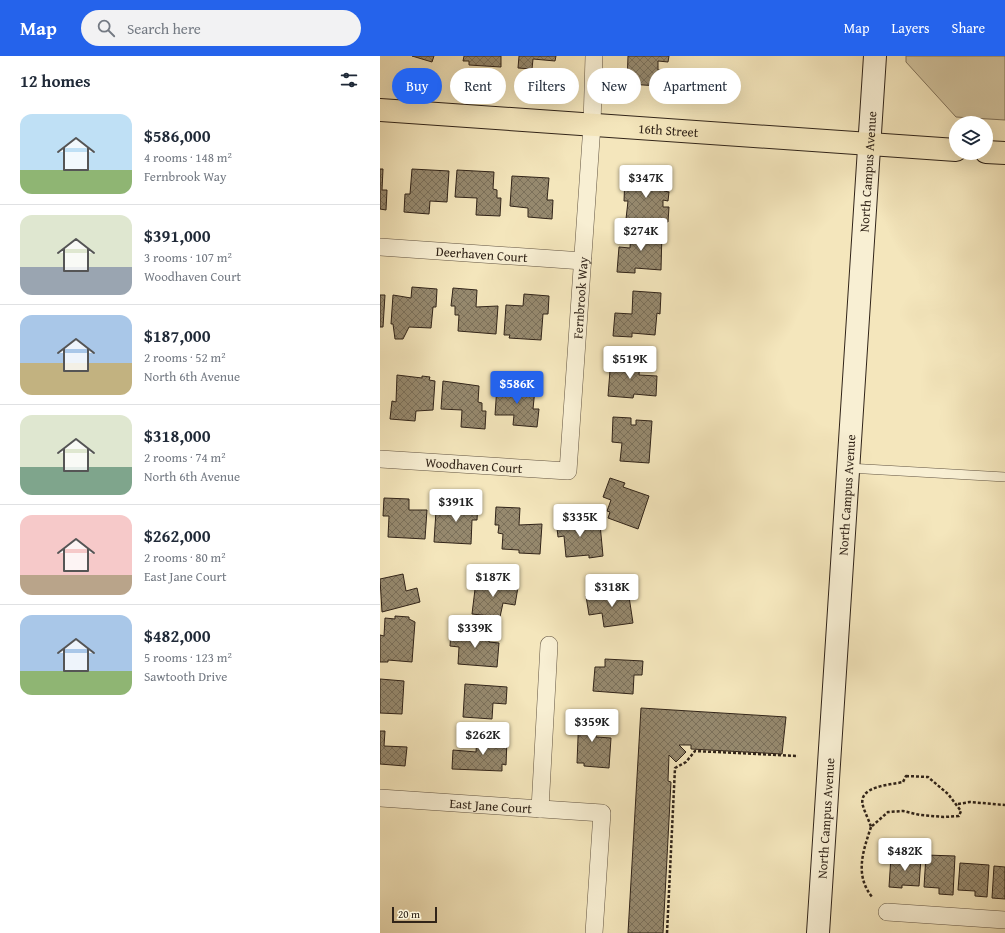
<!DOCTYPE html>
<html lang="en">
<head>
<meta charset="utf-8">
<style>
  :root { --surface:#fff; --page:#f2f2f3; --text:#1f2937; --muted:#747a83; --line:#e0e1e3; --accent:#2563eb }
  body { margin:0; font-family:"Gentium Book Plus",serif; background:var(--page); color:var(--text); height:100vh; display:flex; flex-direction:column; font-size:15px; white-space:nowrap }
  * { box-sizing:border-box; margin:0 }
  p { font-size:13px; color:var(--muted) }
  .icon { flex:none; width:22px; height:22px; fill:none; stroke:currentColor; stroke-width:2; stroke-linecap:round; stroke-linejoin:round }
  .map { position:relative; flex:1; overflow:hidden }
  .side { display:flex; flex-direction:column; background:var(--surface); width:380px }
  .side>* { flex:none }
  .banner { position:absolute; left:12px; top:12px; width:380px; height:36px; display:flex; gap:8px }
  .tools { position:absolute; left:569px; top:60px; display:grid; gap:8px }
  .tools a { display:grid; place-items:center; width:44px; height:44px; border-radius:50%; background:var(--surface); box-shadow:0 4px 16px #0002; font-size:20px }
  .scale { position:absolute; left:12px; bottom:10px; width:45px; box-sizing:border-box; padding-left:4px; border:2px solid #312419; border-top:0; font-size:11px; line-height:14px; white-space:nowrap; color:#312419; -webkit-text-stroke:3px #f8efd3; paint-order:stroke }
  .price { position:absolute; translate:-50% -34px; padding:0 9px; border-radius:4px; background:#fff; color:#222; font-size:13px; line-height:26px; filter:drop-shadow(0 1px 2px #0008) }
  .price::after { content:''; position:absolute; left:50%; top:24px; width:12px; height:9px; margin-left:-6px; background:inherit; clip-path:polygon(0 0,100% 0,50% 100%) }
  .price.current { background:var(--accent); color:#fff }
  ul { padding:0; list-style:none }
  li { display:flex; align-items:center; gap:12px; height:100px; padding:0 20px }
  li+li { border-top:1px solid var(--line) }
  li span { display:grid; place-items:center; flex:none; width:112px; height:80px; border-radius:12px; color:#555 }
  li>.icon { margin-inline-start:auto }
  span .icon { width:48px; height:48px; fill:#fffc; stroke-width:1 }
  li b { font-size:17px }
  h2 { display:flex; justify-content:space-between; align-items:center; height:48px; padding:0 20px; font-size:17px }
  .pill { padding:0 14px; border-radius:18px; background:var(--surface); box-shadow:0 4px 16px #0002; font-size:14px; line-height:36px }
  .pill.current { background:var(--accent); color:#fff }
  header { display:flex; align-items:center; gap:24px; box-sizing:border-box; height:56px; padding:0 20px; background:var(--accent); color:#fff }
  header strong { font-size:19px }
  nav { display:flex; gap:22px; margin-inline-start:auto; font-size:14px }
  .search { width:280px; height:36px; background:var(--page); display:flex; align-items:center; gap:10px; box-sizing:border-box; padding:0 14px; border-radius:22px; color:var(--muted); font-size:15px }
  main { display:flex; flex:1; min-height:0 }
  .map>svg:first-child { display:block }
  .green { fill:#d3c5a0; stroke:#82745c }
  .building { fill:url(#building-cross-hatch); stroke:#312419 }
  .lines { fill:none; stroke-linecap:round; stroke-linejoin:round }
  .service-casing { stroke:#625442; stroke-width:10 }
  .minor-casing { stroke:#625442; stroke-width:18 }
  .secondary-casing { stroke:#312419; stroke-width:24 }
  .primary-casing { stroke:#312419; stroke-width:24 }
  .path { stroke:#312419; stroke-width:2.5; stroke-dasharray:3 2; stroke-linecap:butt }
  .service { stroke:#f8efd3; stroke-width:9 }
  .minor { stroke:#f8efd3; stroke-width:17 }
  .secondary { stroke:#f8efd3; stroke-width:22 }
  .primary { stroke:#f4e6bc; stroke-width:22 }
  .labels { text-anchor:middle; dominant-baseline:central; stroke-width:3; stroke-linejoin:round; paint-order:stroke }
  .street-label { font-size:13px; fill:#312419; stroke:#f8efd3 }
</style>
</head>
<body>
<header>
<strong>Map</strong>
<div class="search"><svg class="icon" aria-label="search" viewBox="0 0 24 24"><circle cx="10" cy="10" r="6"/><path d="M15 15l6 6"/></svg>Search here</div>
<nav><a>Map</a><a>Layers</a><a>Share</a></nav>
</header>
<main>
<section class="side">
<h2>12 homes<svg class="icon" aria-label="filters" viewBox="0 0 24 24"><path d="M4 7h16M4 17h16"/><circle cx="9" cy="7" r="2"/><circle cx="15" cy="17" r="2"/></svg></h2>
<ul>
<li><span style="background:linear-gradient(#bfe0f5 70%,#8fb573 0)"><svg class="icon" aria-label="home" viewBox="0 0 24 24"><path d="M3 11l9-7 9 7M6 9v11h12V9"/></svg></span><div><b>$586,000</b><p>4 rooms · 148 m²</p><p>Fernbrook Way</p></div></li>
<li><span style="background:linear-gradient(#dfe7d0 65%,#9aa5b1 0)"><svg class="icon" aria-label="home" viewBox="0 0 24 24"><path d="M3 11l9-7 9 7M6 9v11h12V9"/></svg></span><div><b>$391,000</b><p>3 rooms · 107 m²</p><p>Woodhaven Court</p></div></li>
<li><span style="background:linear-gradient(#a9c7e8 60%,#c2b280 0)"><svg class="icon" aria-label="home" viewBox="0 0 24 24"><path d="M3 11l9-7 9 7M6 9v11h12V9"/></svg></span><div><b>$187,000</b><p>2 rooms · 52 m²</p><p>North 6th Avenue</p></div></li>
<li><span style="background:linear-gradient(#dfe7d0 65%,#7fa58c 0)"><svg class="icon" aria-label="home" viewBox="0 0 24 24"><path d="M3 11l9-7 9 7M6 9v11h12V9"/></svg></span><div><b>$318,000</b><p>2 rooms · 74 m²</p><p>North 6th Avenue</p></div></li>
<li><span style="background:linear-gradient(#f6c9c9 75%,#b9a48a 0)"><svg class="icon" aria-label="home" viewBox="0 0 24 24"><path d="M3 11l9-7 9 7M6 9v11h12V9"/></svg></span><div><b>$262,000</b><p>2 rooms · 80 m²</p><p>East Jane Court</p></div></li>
<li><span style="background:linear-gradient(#a9c7e8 70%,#8fb573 0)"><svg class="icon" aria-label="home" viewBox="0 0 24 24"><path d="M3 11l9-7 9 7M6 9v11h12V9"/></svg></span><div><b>$482,000</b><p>5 rooms · 123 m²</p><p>Sawtooth Drive</p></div></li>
</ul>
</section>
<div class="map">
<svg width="625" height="877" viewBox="0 0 625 877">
  <defs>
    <pattern id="building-cross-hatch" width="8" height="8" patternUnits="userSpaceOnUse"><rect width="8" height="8" fill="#96896e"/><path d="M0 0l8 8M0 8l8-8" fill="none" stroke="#7b705a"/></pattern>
  </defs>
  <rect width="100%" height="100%" fill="#f4e6bc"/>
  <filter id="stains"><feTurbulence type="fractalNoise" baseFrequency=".005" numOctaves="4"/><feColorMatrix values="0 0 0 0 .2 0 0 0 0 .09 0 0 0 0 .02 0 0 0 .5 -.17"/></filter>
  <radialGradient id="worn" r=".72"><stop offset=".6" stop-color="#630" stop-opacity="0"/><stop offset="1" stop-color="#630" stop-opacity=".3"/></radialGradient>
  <polygon class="green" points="526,0 625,0 625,64 576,61 526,6"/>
  <g class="building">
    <polygon points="32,0 54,0 52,6"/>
    <polygon points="84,0 121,0 121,11 89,9 89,5 83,5"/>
    <polygon points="139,0 176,0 175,5 153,3 152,13 138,12"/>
    <polygon points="248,0 289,0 288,6 278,5 278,14 281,14 280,30 247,28"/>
    <polygon points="0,113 3,113 2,134 7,134 6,154 0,153"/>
    <polygon points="32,113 69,115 67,146 50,145 49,158 24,156 25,138 30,138"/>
    <polygon points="77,114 114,116 113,133 117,134 117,142 121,142 120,160 96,159 97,142 75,141"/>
    <polygon points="245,119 278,122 278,128 284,128 284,135 289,136 288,145 283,144 283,151 289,151 288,166 246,163 248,145 244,145"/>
    <polygon points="132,120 169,122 167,144 173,144 172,163 148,161 148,152 130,150"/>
    <polygon points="251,174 282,176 281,214 255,212 255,217 237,216 239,191 250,192"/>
    <polygon points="32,231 57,233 56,251 53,251 51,272 29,271 23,283 15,283 13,268 11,268 13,239 31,242"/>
    <polygon points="73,232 97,234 96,251 118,250 116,278 78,275 79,259 75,259 75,250 71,250"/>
    <polygon points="253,235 281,237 280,258 277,257 275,279 252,277 252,281 233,280 235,257 252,258"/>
    <polygon points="144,238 169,240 168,258 163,258 161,284 129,282 130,279 124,279 126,249 143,250"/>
    <polygon points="0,239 5,239 3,271 0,271"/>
    <polygon points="231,302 260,304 259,319 277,320 276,340 254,338 253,342 228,340"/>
    <polygon points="17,319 42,322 42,320 50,321 49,324 55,325 53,354 36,355 35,365 10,363 12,345 16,346"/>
    <polygon points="63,325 99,330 98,346 102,347 102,355 106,355 105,373 81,371 82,354 61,353"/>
    <polygon points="117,330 155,333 153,353 159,353 157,371 133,369 134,359 115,359"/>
    <polygon points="233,361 251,362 251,369 256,369 256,364 272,365 269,407 240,405 242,387 232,386"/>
    <polygon points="230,422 245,427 243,431 269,440 258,473 228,462 230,456 227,455 231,444 223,441"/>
    <polygon points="4,442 29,443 29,454 47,454 45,483 8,481 9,460 3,460"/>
    <polygon points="73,444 98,446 97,464 92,464 91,488 54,486 56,455 72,456"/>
    <polygon points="116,451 140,452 139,469 162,468 160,498 139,497 139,494 122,493 123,478 118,477 119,469 115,469"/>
    <polygon points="201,460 202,470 220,468 223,500 209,502 209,499 186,501 184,480 178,481 176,463"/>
    <polygon points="23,518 26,535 37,532 40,546 2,556 0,523"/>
    <polygon points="96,525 138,531 135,549 123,547 120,561 92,558"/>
    <polygon points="248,534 253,567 224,571 222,557 209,559 206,540"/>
    <polygon points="15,560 29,561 29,563 35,566 32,606 8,604 8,606 0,606 0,579 4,580 5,562 15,563"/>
    <polygon points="71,575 109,577 109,586 119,587 117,611 78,608 79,591 70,590"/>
    <polygon points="225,603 263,605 262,619 254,619 253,638 213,635 215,611 225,611"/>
    <polygon points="0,623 24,625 22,658 0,657"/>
    <polygon points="85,628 127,631 126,648 113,647 112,663 83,661"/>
    <polygon points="261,652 406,661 402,698 311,693 311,689 299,689 306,696 296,706 289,699 288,725 291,726 283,877 248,877"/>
    <polygon points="199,657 218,658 216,681 231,682 229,712 204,710 204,707 197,707"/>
    <polygon points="0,675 5,675 4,690 27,691 25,710 0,708"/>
    <polygon points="97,681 127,683 126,709 122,708 122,715 72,713 73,694 96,696"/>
    <polygon points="546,799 575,800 573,839 559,838 559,832 544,831"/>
    <polygon points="511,800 541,802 539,830 522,829 522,832 509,831"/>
    <polygon points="580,807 609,809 607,841 595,840 595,835 578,834"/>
    <polygon points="614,810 625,811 625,843 612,842"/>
  </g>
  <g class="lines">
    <g class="service-casing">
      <polyline id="service" points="468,412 625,421"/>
    </g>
    <g class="minor-casing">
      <g id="minor">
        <path id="s1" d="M 0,191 L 203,205"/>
        <path id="s2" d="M 0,403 L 188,415 L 212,69 L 214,0"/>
        <path id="s3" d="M 0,742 L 222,757 L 214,877"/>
        <polyline points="160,753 169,589"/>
        <polyline points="507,856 625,864"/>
      </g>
    </g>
    <g class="secondary-casing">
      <g id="secondary">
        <path id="s4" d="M 438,877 L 495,0"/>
      </g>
    </g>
    <g class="primary-casing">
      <g id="primary">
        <path id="s5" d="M 0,54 L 576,94"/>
        <polyline points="606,96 625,97"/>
      </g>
    </g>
    <g class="path">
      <path d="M 526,720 L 548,721 L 568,738 L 581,755 L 579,760 L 564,761 L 540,759 L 523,755 L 508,756 L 491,771 C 489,764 485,757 483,750 C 477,730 510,729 523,726 Z"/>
      <polyline points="578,748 590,746 625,749"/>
      <path d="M 491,771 C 483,795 474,820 493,842"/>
      <polyline points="287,877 295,712 306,706 315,695 418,700"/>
    </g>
    <use href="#service" class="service"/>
    <use href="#minor" class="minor"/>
    <use href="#secondary" class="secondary"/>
    <use href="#primary" class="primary"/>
  </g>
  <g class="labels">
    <g class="street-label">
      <text stroke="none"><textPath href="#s5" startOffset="289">16th Street</textPath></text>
      <text stroke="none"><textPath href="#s4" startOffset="763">North Campus Avenue</textPath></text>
      <text stroke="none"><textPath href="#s1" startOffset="102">Deerhaven Court</textPath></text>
      <text stroke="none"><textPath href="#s2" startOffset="362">Fernbrook Way</textPath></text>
      <text stroke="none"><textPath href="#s2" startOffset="94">Woodhaven Court</textPath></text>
      <text stroke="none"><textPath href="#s4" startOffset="439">North Campus Avenue</textPath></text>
      <text stroke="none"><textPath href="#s3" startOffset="111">East Jane Court</textPath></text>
      <text stroke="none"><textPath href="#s4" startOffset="115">North Campus Avenue</textPath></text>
    </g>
  </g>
  <rect width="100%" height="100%" filter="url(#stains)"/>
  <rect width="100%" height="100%" fill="url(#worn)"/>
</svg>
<div class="tools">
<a><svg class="icon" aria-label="layers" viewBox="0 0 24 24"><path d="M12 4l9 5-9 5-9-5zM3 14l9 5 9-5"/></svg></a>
</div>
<div class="scale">20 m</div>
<b class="price" style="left:266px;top:143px">$347K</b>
<b class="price" style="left:261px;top:196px">$274K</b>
<b class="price" style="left:250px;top:324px">$519K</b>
<b class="price current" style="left:137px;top:349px">$586K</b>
<b class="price" style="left:76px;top:467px">$391K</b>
<b class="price" style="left:200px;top:482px">$335K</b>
<b class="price" style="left:113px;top:542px">$187K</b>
<b class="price" style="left:232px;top:552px">$318K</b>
<b class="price" style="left:95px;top:593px">$339K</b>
<b class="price" style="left:212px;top:687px">$359K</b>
<b class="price" style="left:103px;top:700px">$262K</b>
<b class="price" style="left:525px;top:816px">$482K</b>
<div class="banner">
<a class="pill current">Buy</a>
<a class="pill">Rent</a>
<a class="pill">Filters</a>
<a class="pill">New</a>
<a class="pill">Apartment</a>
</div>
</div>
</main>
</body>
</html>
